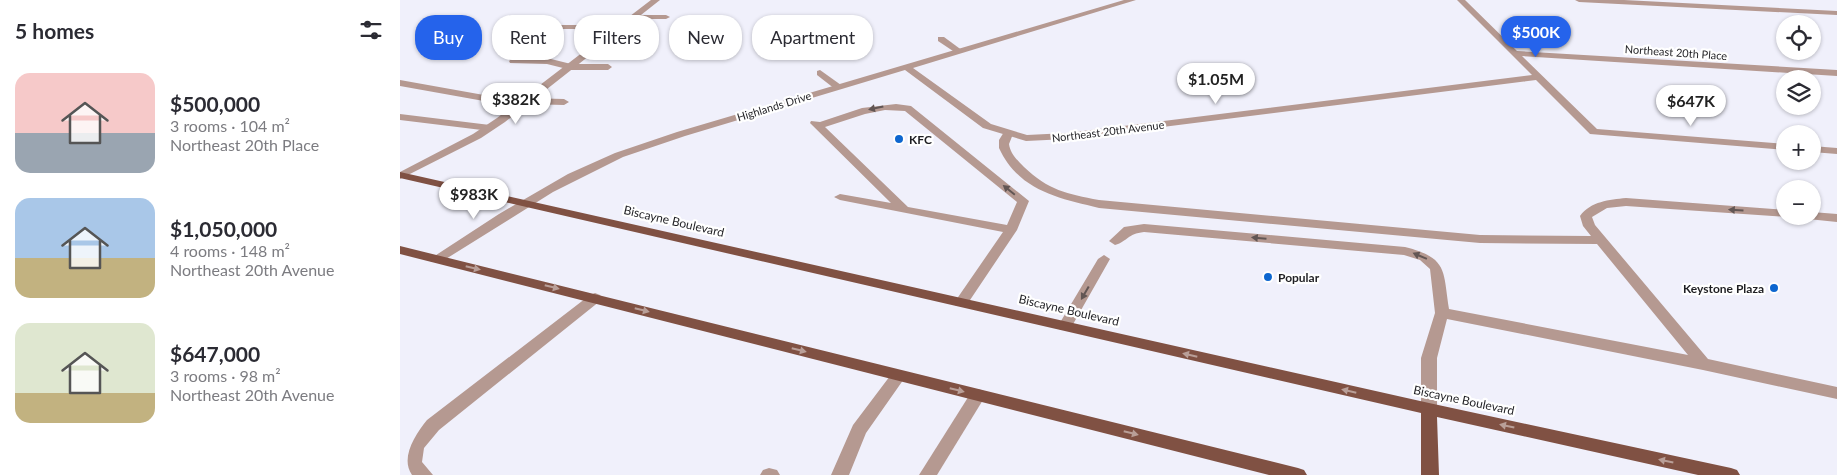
<!DOCTYPE html>
<html lang="en">
<head>
<meta charset="utf-8">
<style>
  :root { --surface:#fff; --page:#f7f7f7; --text:#2b2b33; --muted:#7c7c81; --accent:#2563eb }
  body { margin:0; font-family:Lato,sans-serif; background:var(--page); color:var(--text); height:100vh; display:flex; flex-direction:column; font-size:19px; white-space:nowrap }
  * { box-sizing:border-box; margin:0 }
  p { font-size:16px; color:var(--muted) }
  .icon { flex:none; width:28px; height:28px; fill:none; stroke:currentColor; stroke-width:2; stroke-linecap:round; stroke-linejoin:round }
  .map { position:relative; flex:1; overflow:hidden }
  .panel { display:flex; flex-direction:column; background:var(--surface); width:400px }
  .panel>* { flex:none }
  .banner { position:absolute; left:15px; top:15px; width:475px; height:45px; display:flex; gap:10px }
  .tools { position:absolute; left:1376px; top:15px; display:grid; gap:10px }
  .tools a { display:grid; place-items:center; width:45px; height:45px; border-radius:50%; background:var(--surface); box-shadow:0 1px 4px #0004; font-size:25px }
  .price { position:absolute; translate:-50% -42px; padding:0 11px; border-radius:18px; background:#fff; color:#222; font-size:16px; line-height:32px; filter:drop-shadow(0 1px 2px #0008) }
  .price::after { content:''; position:absolute; left:50%; top:30px; width:15px; height:11px; margin-left:-8px; background:inherit; clip-path:polygon(0 0,100% 0,50% 100%) }
  .price.active { background:var(--accent); color:#fff }
  ul { padding:0; list-style:none }
  li { display:flex; align-items:center; gap:15px; height:125px; padding:0 15px }
  li span { display:grid; place-items:center; flex:none; width:140px; height:100px; border-radius:15px; color:#555 }
  li>.icon { margin-inline-start:auto }
  span .icon { width:60px; height:60px; fill:#fffc; stroke-width:1 }
  li b { font-size:21px }
  h2 { display:flex; justify-content:space-between; align-items:center; height:60px; padding:0 15px; font-size:21px }
  .chip { padding:0 18px; border-radius:20px; background:var(--surface); box-shadow:0 1px 4px #0004; font-size:18px; line-height:45px }
  .chip.active { background:var(--accent); color:#fff }
  main { display:flex; flex:1; min-height:0 }
  .map>svg:first-child { display:block }
  .lines { fill:none; stroke-linecap:round; stroke-linejoin:round }
  .service { fill:#b59991; fill-rule:evenodd }
  .minor { fill:#b59991; fill-rule:evenodd }
  .primary { fill:#805143; fill-rule:evenodd }
  .oneway { fill:#625654 }
  .oneway2 { fill:#b99f98 }
  .poi-dot { fill:#0d66cf; stroke:#fff; stroke-width:2 }
  .labels { text-anchor:middle; dominant-baseline:central; stroke-width:4.5; stroke-linejoin:round; paint-order:stroke }
  .far-street-label { font-size:11px; fill:#1f1f23; stroke:#fff }
  .poi-label { font-size:12px; font-weight:bold; fill:#1f1f23; stroke:#fff; text-anchor:start }
  .street-label { font-size:12px; fill:#1f1f23; stroke:#fff }
</style>
</head>
<body>
<main>
<section class="panel">
<h2>5 homes<svg class="icon" aria-label="filters" viewBox="0 0 24 24"><path d="M4 7h16M4 17h16"/><circle cx="9" cy="7" r="2"/><circle cx="15" cy="17" r="2"/></svg></h2>
<ul>
<li><span style="background:linear-gradient(#f6c9c9 60%,#9aa5b1 0)"><svg class="icon" aria-label="home" viewBox="0 0 24 24"><path d="M3 11l9-7 9 7M6 9v11h12V9"/></svg></span><div><b>$500,000</b><p>3 rooms · 104 m²</p><p>Northeast 20th Place</p></div></li>
<li><span style="background:linear-gradient(#a9c7e8 60%,#c2b280 0)"><svg class="icon" aria-label="home" viewBox="0 0 24 24"><path d="M3 11l9-7 9 7M6 9v11h12V9"/></svg></span><div><b>$1,050,000</b><p>4 rooms · 148 m²</p><p>Northeast 20th Avenue</p></div></li>
<li><span style="background:linear-gradient(#dfe7d0 70%,#c2b280 0)"><svg class="icon" aria-label="home" viewBox="0 0 24 24"><path d="M3 11l9-7 9 7M6 9v11h12V9"/></svg></span><div><b>$647,000</b><p>3 rooms · 98 m²</p><p>Northeast 20th Avenue</p></div></li>
</ul>
</section>
<div class="map">
<svg width="1437" height="475" viewBox="0 0 1437 475">
  <rect width="100%" height="100%" fill="#f0f0fb"/>
  <g class="lines">
    <g class="service">
      <polygon points="233,15 266,15 270,17 266,19 236,19 232,17"/>
      <polygon points="159,25 224,25 228,27 224,29 162,29 158,27"/>
      <polygon points="538,37 544,37 563,51 556,53 538,41"/>
      <polygon points="113,58 147,58 171,64 208,64 212,67 208,70 171,70 147,64 110,63 109,61"/>
      <polygon points="420,70 441,85 441,89 435,89 417,75 417,71"/>
      <polygon points="0,80 95,97 164,99 169,102 164,105 95,103 0,86"/>
      <path d="M 496,104 L 511,106 L 629,201 L 617,230 L 566,306 L 556,306 L 554,303 L 603,232 L 440,200 L 434,197 L 440,194 L 491,203 L 410,123 L 411,121 L 420,122 L 462,108 ZM 485,110 L 505,111 L 617,202 L 607,225 L 508,207 L 425,127 L 465,114 Z"/>
      <polygon points="0,114 90,125 95,128 90,131 0,120"/>
      <path d="M 608,131 L 613,134 L 609,144 C 610,153 617,160 624,167 C 648,190 667,194 699,200 L 1080,235 L 1191,236 L 1183,226 L 1180,216 C 1191,201 1209,200 1226,198 L 1385,210 L 1385,216 L 1389,217 L 1226,206 L 1207,208 L 1192,217 L 1195,225 L 1308,359 L 1437,387 L 1437,399 L 1303,370 L 1047,319 L 1037,358 L 1037,409 L 1035,413 L 1029,415 L 1023,413 L 1021,409 L 1021,358 L 1035,313 L 1030,269 L 1020,260 L 1004,255 L 744,232 C 727,234 728,241 715,245 L 709,241 L 724,227 L 744,224 L 1005,247 C 1048,258 1043,270 1049,309 L 1288,355 L 1197,244 L 1080,243 L 699,208 C 658,198 619,191 599,148 L 599,140 L 604,132 Z"/>
      <polygon points="1412,212 1437,214 1437,222 1408,219 1406,216 1412,216"/>
      <polygon points="704,255 710,259 672,326 670,330 660,330 658,326 698,259"/>
      <path d="M 195,293 L 200,295 L 202,298 L 200,301 L 39,430 L 24,448 L 22,462 L 33,475 L 12,475 C 0,458 15,435 27,420 L 190,295 Z"/>
      <polygon points="498,370 503,372 506,376 466,433 449,475 431,475 453,425 493,372"/>
      <polygon points="578,389 584,391 586,395 537,475 519,475 572,391"/>
      <polygon points="369,468 377,470 380,475 360,475 363,470"/>
    </g>
    <g class="minor">
      <polygon points="251,0 260,0 105,122 81,138 0,179 0,172 73,134 97,118"/>
      <polygon points="724,0 736,0 513,68 591,124 627,135 667,133 1132,75 1057,0 1065,0 1117,51 1437,70 1437,76 1122,56 1197,129 1385,144 1385,150 1190,134 1136,80 667,139 626,141 583,128 505,70 285,136 223,157 153,192 41,262 31,262 30,259 99,214 168,174 215,153 277,132"/>
      <polygon points="1175,0 1224,0 1437,11 1437,15 1179,2"/>
      <polygon points="1412,146 1437,148 1437,154 1412,152"/>
    </g>
    <g class="primary">
      <polygon points="0,172 1029,403 1331,468 1337,470 1340,475 1298,475 1037,417 1039,475 1021,475 1021,413 0,178"/>
      <polygon points="0,246 898,468 904,470 907,475 869,475 0,254"/>
    </g>
  </g>
  <defs><path id="oneway-solid" d="M-6-.8H1V-3.2L6.5 0L1 3.2V.8H-6Z" transform="scale(1.25)"/></defs>
  <g class="oneway">
    <use href="#oneway-solid" transform="translate(476 108) rotate(168)"/>
    <use href="#oneway-solid" transform="translate(609 190) rotate(-141)"/>
    <use href="#oneway-solid" transform="translate(1336 210) rotate(-176)"/>
    <use href="#oneway-solid" transform="translate(859 238) rotate(-175)"/>
    <use href="#oneway-solid" transform="translate(1020 256) rotate(-157)"/>
    <use href="#oneway-solid" transform="translate(685 293) rotate(120)"/>
  </g>
  <g class="oneway2">
    <use href="#oneway-solid" transform="translate(73 268) rotate(13)"/>
    <use href="#oneway-solid" transform="translate(152 287) rotate(14)"/>
    <use href="#oneway-solid" transform="translate(242 310) rotate(14)"/>
    <use href="#oneway-solid" transform="translate(399 350) rotate(14)"/>
    <use href="#oneway-solid" transform="translate(790 355) rotate(-167)"/>
    <use href="#oneway-solid" transform="translate(557 390) rotate(14)"/>
    <use href="#oneway-solid" transform="translate(949 391) rotate(-167)"/>
    <use href="#oneway-solid" transform="translate(1107 426) rotate(-168)"/>
    <use href="#oneway-solid" transform="translate(731 433) rotate(14)"/>
    <use href="#oneway-solid" transform="translate(1266 461) rotate(-168)"/>
  </g>
  <g class="poi-dot">
    <circle cx="499" cy="139" r="5"/>
    <circle cx="868" cy="277" r="5"/>
    <circle cx="1374" cy="288" r="5"/>
  </g>
  <g class="labels">
    <g class="far-street-label">
      <text transform="translate(1276 52) rotate(4)">Northeast 20th Place</text>
      <text transform="translate(374 106) rotate(-17)">Highlands Drive</text>
      <text transform="translate(708 131) rotate(-7)">Northeast 20th Avenue</text>
    </g>
    <g class="poi-label">
      <text x="509" y="139">KFC</text>
      <text x="878" y="277">Popular</text>
      <text x="1364" y="288" text-anchor="end">Keystone Plaza</text>
    </g>
    <g class="street-label">
      <text transform="translate(274 221) rotate(13)">Biscayne Boulevard</text>
      <text transform="translate(669 310) rotate(13)">Biscayne Boulevard</text>
      <text transform="translate(1064 400) rotate(12)">Biscayne Boulevard</text>
    </g>
  </g>
</svg>
<div class="tools">
<a><svg class="icon" aria-label="locate" viewBox="0 0 24 24"><circle cx="12" cy="12" r="6"/><path d="M12 2v4M12 18v4M2 12h4M18 12h4"/></svg></a>
<a><svg class="icon" aria-label="layers" viewBox="0 0 24 24"><path d="M12 4l9 5-9 5-9-5zM3 14l9 5 9-5"/></svg></a>
<a>+</a>
<a>−</a>
</div>
<b class="price active" style="left:1136px;top:58px">$500K</b>
<b class="price" style="left:816px;top:105px">$1.05M</b>
<b class="price" style="left:116px;top:125px">$382K</b>
<b class="price" style="left:1291px;top:127px">$647K</b>
<b class="price" style="left:74px;top:220px">$983K</b>
<div class="banner">
<a class="chip active">Buy</a>
<a class="chip">Rent</a>
<a class="chip">Filters</a>
<a class="chip">New</a>
<a class="chip">Apartment</a>
</div>
</div>
</main>
</body>
</html>
